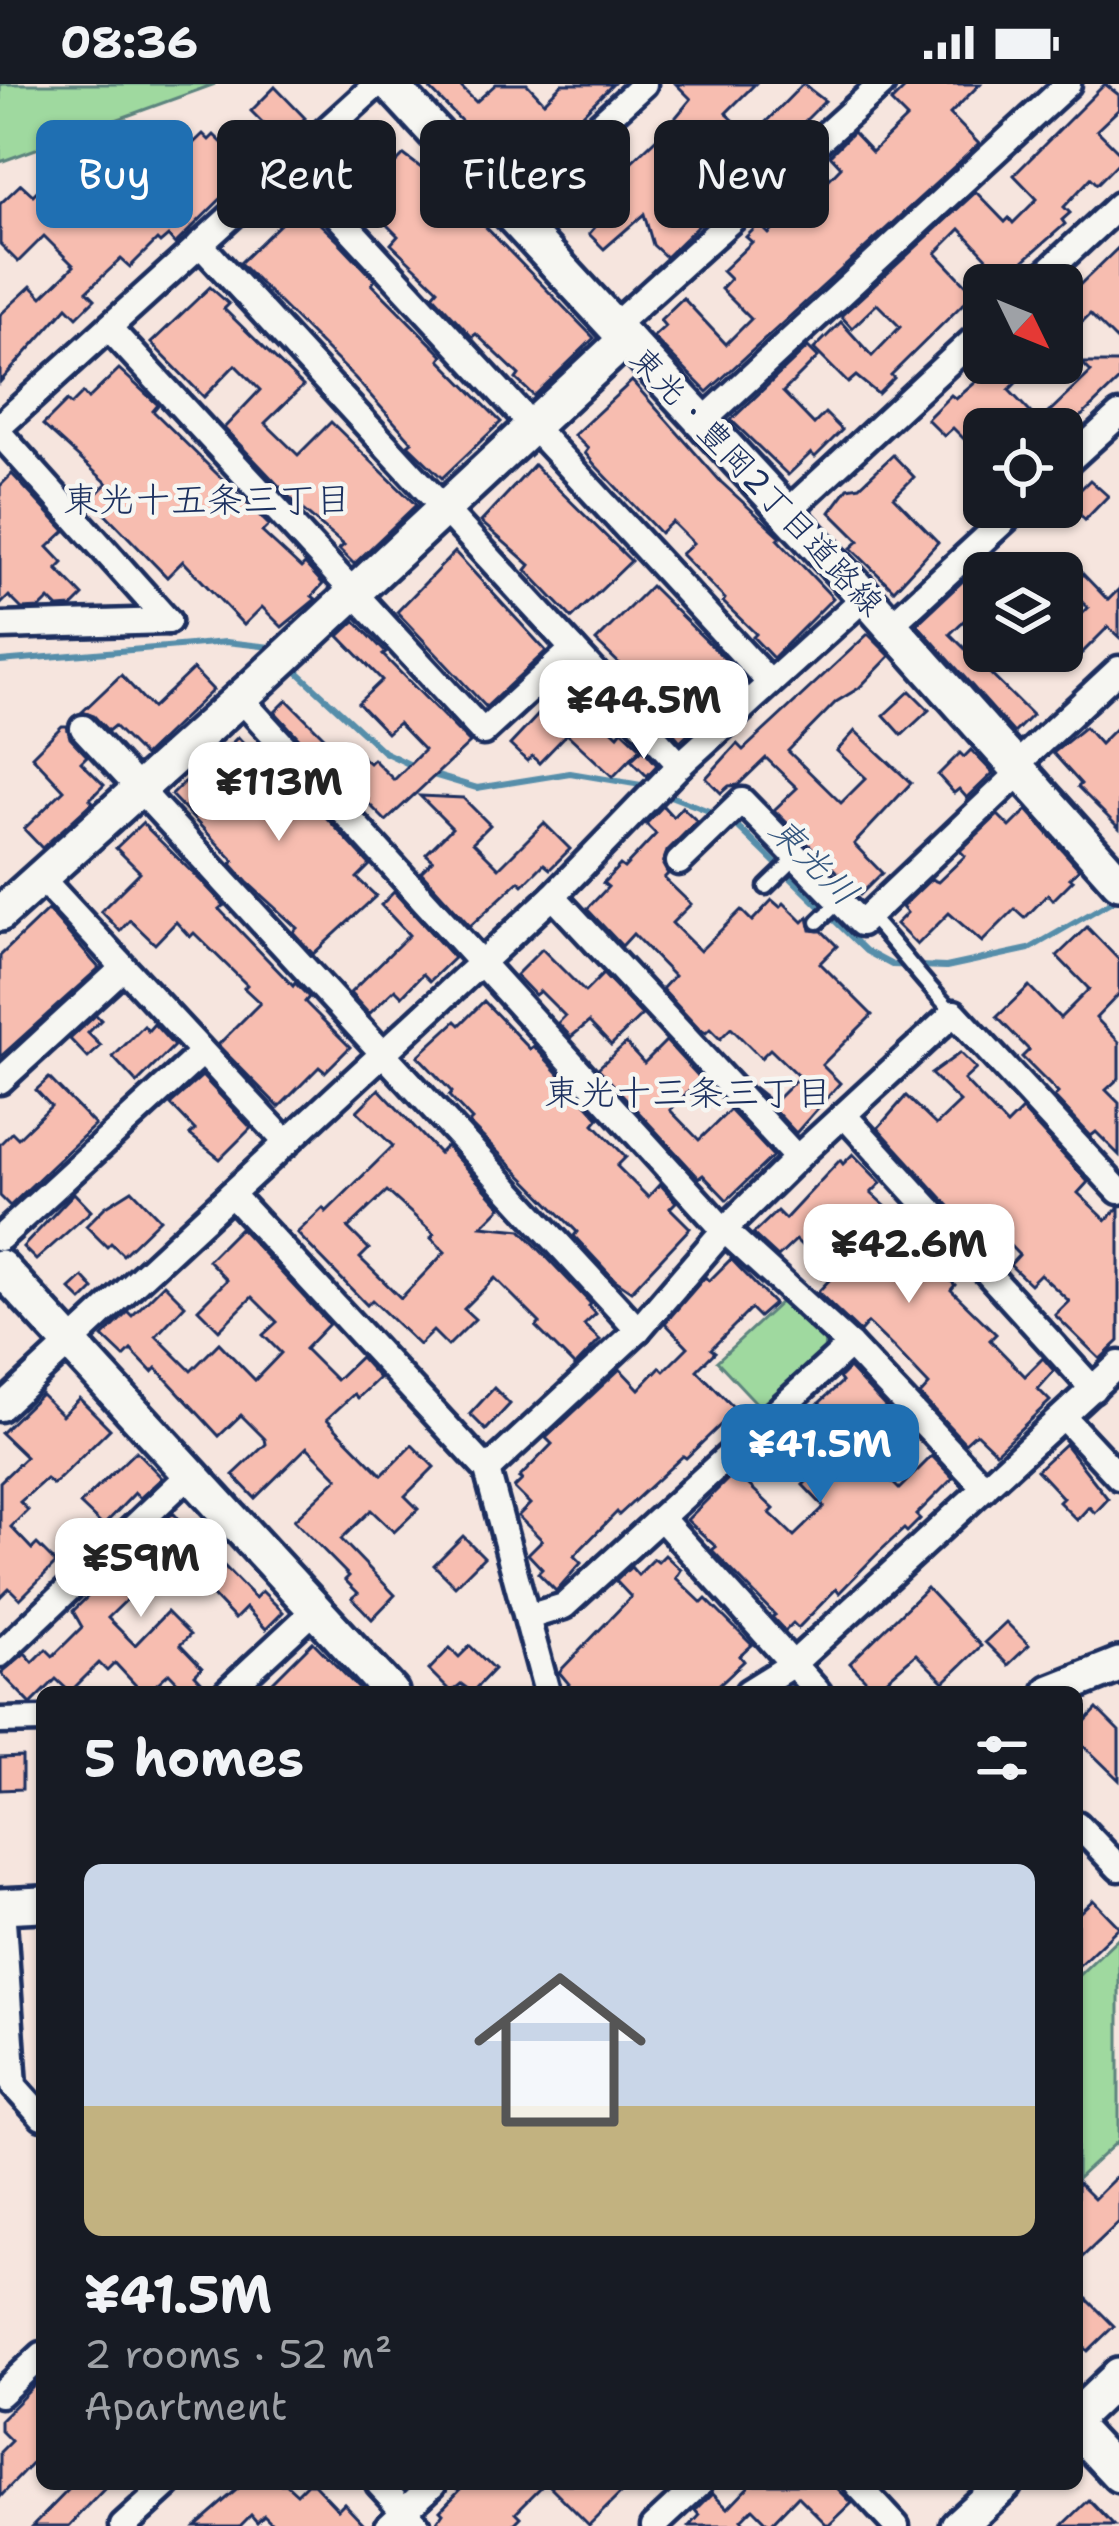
<!DOCTYPE html>
<html lang="en">
<head>
<meta charset="utf-8">
<style>
  :root { --surface:#171b24; --page:#20242c; --text:#f1f3f6; --muted:#9ea1a6; --accent:#1f6fb2 }
  body { margin:0; font-family:"Shantell Sans","Klee One",sans-serif; background:var(--page); color:var(--text); height:100vh; display:flex; flex-direction:column; font-size:45px; white-space:nowrap }
  * { box-sizing:border-box; margin:0 }
  p { font-size:39px; color:var(--muted) }
  .icon { flex:none; width:66px; height:66px; fill:none; stroke:currentColor; stroke-width:2; stroke-linecap:round; stroke-linejoin:round }
  .map { position:relative; flex:1; overflow:hidden }
  .side { position:absolute; left:36px; top:1602px; width:1047px; height:804px; display:flex; flex-direction:column; background:var(--surface); border-radius:18px; box-shadow:0 3px 9px #0004 }
  .side>* { flex:none }
  .top-card { position:absolute; left:36px; top:36px; width:1047px; height:108px; display:flex; gap:24px }
  .needle { width:78px; rotate:133deg }
  .controls { position:absolute; left:963px; top:180px; display:grid; gap:24px }
  .controls a { display:grid; place-items:center; width:120px; height:120px; border-radius:18px; background:var(--surface); box-shadow:0 3px 9px #0004; font-size:60px }
  .price { position:absolute; translate:-50% -102px; padding:0 27px; border-radius:24px; background:#fff; color:#222; font-size:39px; line-height:78px; filter:drop-shadow(0 3px 6px #0008) }
  .price::after { content:''; position:absolute; left:50%; top:72px; width:36px; height:27px; margin-left:-18px; background:inherit; clip-path:polygon(0 0,100% 0,50% 100%) }
  .price.on { background:var(--accent); color:#fff }
  ul { padding:0; list-style:none }
  li { display:grid; align-content:center; gap:24px; height:636px; padding:0 48px }
  li span { display:grid; place-items:center; height:372px; border-radius:18px; color:#555 }
  li>.icon { margin-inline-start:auto }
  span .icon { width:216px; height:216px; fill:#fffc; stroke-width:1 }
  li b { font-size:51px }
  h2 { display:flex; justify-content:space-between; align-items:center; height:144px; padding:0 48px; font-size:51px }
  .tag { padding:0 42px; border-radius:18px; background:var(--surface); box-shadow:0 3px 9px #0004; font-size:42px; line-height:108px }
  .tag.on { background:var(--accent); color:#fff }
  .status { display:flex; justify-content:space-between; align-items:center; height:84px; padding:0 60px; background:var(--surface); direction:ltr }
  .status svg { height:33px; fill:currentColor }
  .map>svg:first-child { display:block }
  .green { fill:#9fd99f; stroke:#5d847e; stroke-width:3 }
  .lines { fill:none; stroke-linecap:round; stroke-linejoin:round }
  .stream { stroke:#578eaa; stroke-width:6 }
  .building { fill:#f7bdb0; stroke:#1b2f5e; stroke-width:3; fill-rule:evenodd }
  .lane-casing { stroke:#1b2f5e; stroke-width:21 }
  .street-casing { stroke:#1b2f5e; stroke-width:33 }
  .secondary-casing { stroke:#1b2f5e; stroke-width:42 }
  .lane { stroke:#f6f6f2; stroke-width:12 }
  .street { stroke:#f6f6f2; stroke-width:24 }
  .secondary { stroke:#f6f6f2; stroke-width:33 }
  .labels { text-anchor:middle; dominant-baseline:central; stroke-width:9; stroke-linejoin:round; paint-order:stroke }
  .street-label { font-size:33px; fill:#1b2f5e; stroke:#f6f6f2 }
  .neighbourhood-label { font-size:36px; fill:#1b2f5e; stroke:#f6f6f2 }
  .water-label { font-size:36px; font-style:italic; fill:#34567e; stroke:#f6f6f2 }
</style>
</head>
<body>
<div class="status"><b>08:36</b><svg viewBox="0 0 49 12"><path d="M0 12V9h3v3zM5 12V6h3v6zM10 12V3h3v9zM15 12V0h3v12zM26 1h20v11H26zM47 4h2v5h-2z"/></svg></div>
<div class="map">
<svg width="1119" height="2442" viewBox="0 0 1119 2442">
  <rect width="100%" height="100%" fill="#f6e5de"/>
  <filter id="ink" filterUnits="userSpaceOnUse"><feTurbulence type="fractalNoise" baseFrequency=".00833" numOctaves="2"/><feDisplacementMap in="SourceGraphic" scale="24" xChannelSelector="R" yChannelSelector="G"/><feConvolveMatrix kernelMatrix="1 2 1 2 8 2 1 2 1" color-interpolation-filters="sRGB"/></filter>
  <g filter="url(#ink)">
    <g class="green">
      <polygon points="0,0 215,0 0,78"/>
      <polygon points="782,1217 825,1253 824,1269 762,1325 717,1277"/>
      <polygon points="1119,1853 1119,2056 1077,2095 1077,1893"/>
    </g>
    <g class="lines">
      <g class="stream">
        <polyline points="0,577 226,558 271,563 276,567"/>
        <polyline points="290,581 384,668 413,682"/>
        <polyline points="430,690 477,704 570,689 647,702"/>
        <polyline points="665,710 719,731"/>
        <polyline points="731,736 866,867 892,881 946,883 1029,865 1119,813"/>
      </g>
    </g>
    <g class="building">
      <polygon points="425,0 458,0 476,18 496,0 527,0 544,18 562,0 613,0 527,85 520,78 517,81 489,53 483,59"/>
      <polygon points="676,0 755,0 726,29 751,53 803,0 825,17 789,53 793,58 780,70 776,66 666,173 653,161 644,130 604,165 589,150 595,143 564,111 599,77 592,70 607,57 629,80 667,44 691,15"/>
      <polygon points="909,0 980,0 950,30 979,60 707,308 653,253 665,242 660,236 683,214 726,260 751,235 721,205 730,195 722,187 752,158 746,153 759,140 769,150 786,133 789,136 841,83 830,71 853,48 872,68 907,34 891,18"/>
      <polygon points="1105,0 1119,11 1119,25 1097,46 1119,68 1119,78 1097,100 1091,94 1064,123 1070,129 1062,136 1065,140 1005,193 960,145 936,169 974,209 891,291 894,294 878,310 856,292 848,299 814,265 841,238 872,272 900,243 877,220 852,244 841,232 976,108 1005,138 1009,134 1013,139 1037,115 1014,91"/>
      <polygon points="275,3 305,34 293,46 288,42 277,53 251,27"/>
      <polygon points="203,50 209,56 214,51 250,86 175,160 168,152 160,159 157,156 130,183 121,175 87,207 95,215 77,233 67,223 0,298 0,231 31,202 42,213 74,182 44,152 18,178 0,160 0,120 21,100 33,111 54,90 68,103 93,76 114,96 126,84 139,88 165,62 177,75"/>
      <polygon points="368,63 390,85 404,71 428,89 430,86 594,254 534,312 516,295 519,291 476,250 472,253 433,211 438,205 391,160 398,152 356,110 353,113 335,96"/>
      <polygon points="300,121 339,158 375,196 372,200 443,272 440,276 501,338 442,394 408,361 412,358 355,294 240,179"/>
      <polygon points="1119,163 1119,259 1090,230 1076,244 1062,230 1062,218"/>
      <polygon points="210,203 229,220 224,225 303,302 265,339 298,371 331,338 416,421 354,480 339,465 344,461 298,422 224,344 260,306 235,281 204,313 151,259"/>
      <polygon points="808,263 818,273 783,308 814,340 825,329 842,346 815,373 811,369 788,391 731,336"/>
      <polygon points="998,279 1036,279 1009,306 1046,345 984,345 984,375 953,344 944,352 927,335 951,311 956,315"/>
      <polygon points="1082,279 1119,279 1119,296 1065,348 1047,330 1091,288"/>
      <polygon points="119,285 158,321 153,327 269,441 262,448 301,484 305,480 323,500 312,512 316,515 282,543 262,523 244,541 183,477 167,493 91,415 107,399 43,341 67,317 71,321 83,309 88,315"/>
      <polygon points="632,297 721,398 781,453 778,456 833,514 773,574 753,553 756,550 723,518 725,515 681,470 693,459 672,438 660,449 595,381 585,369 588,365 574,351"/>
      <polygon points="893,371 914,393 894,413 938,458 894,506 851,464 859,457 830,428 848,404 860,402"/>
      <polygon points="534,381 631,477 572,534 526,486 530,481 481,438"/>
      <polygon points="12,390 65,447 48,463 63,479 57,485 83,512 72,523 58,524 49,515 40,524 22,525 9,512 0,521 0,402"/>
      <polygon points="1090,396 1108,412 1085,436 1068,418"/>
      <polygon points="455,468 546,567 486,623 397,528"/>
      <polygon points="994,468 1014,489 984,489 984,536 975,526 950,550 1032,631 1014,649 917,540"/>
      <polygon points="1081,488 1108,516 1119,505 1119,553 1108,543 1082,569 1063,549 1088,524 1066,502"/>
      <polygon points="651,502 731,581 728,584 742,599 680,657 662,636 665,633 627,595 631,591 596,557"/>
      <polygon points="355,537 386,569 383,571 470,659 386,737 366,717 361,722 275,628 287,616 351,680 360,671 369,679 373,675 394,696 424,666 398,639 387,649 358,619 382,596 339,552"/>
      <polygon points="868,550 890,572 859,604 836,618 788,667 841,719 866,694 837,667 855,647 911,699 854,760 882,789 860,811 774,726 797,704 766,674 738,701 729,702 721,709 706,694 737,660 743,666"/>
      <polygon points="193,585 213,606 144,672 114,642 108,647 94,632 82,628 121,591 152,624"/>
      <polygon points="576,600 597,620 591,626 618,651 622,646 641,664 613,693 567,650 539,679 532,672 527,677 510,661 554,614 558,618"/>
      <polygon points="910,607 929,626 902,651 884,631"/>
      <polygon points="1119,641 1119,744 1078,703 1081,700 1053,669 1085,643 1100,660"/>
      <polygon points="62,642 67,642 70,654 87,672 81,678 104,701 90,715 93,718 42,764 24,745 64,706 32,672"/>
      <polygon points="238,653 293,712 300,705 370,781 357,794 376,812 313,870 293,848 297,844 247,798 231,780 234,777 171,711 196,686 200,691"/>
      <polygon points="643,665 657,681 647,692 631,676"/>
      <polygon points="971,666 993,689 967,714 959,705 954,709 938,691 960,669 964,673"/>
      <polygon points="420,712 463,714 490,741 473,758 499,784 544,739 570,765 550,785 544,780 523,801 519,797 470,842 421,788 433,776 426,770 452,744"/>
      <polygon points="663,722 673,733 682,723 697,737 667,767 663,781 668,790 664,794 691,820 672,839 700,867 741,826 752,837 772,816 780,823 784,819 803,838 808,833 811,846 822,847 837,862 820,879 872,931 822,981 840,999 796,1049 753,1003 773,1019 799,993 770,965 761,974 731,944 720,955 710,945 706,949 699,945 662,905 674,892 633,850 622,862 587,825 608,803 603,799 620,781 624,784 656,750 646,740"/>
      <polygon points="1027,726 1079,785 1070,794 1073,796 1053,816 1048,810 1025,834 1015,825 982,858 949,829 917,861 896,840 907,829 902,823 931,795 938,798 965,772 960,767 998,731 1010,743"/>
      <polygon points="142,739 207,803 224,821 219,825 293,902 295,899 309,913 305,918 350,963 325,988 319,983 279,1023 218,961 260,919 244,904 247,901 194,849 190,853 176,838 155,860 130,836 120,847 101,827 140,788 116,764"/>
      <polygon points="394,808 454,874 430,897 423,890 402,912 395,905 369,930 350,909 409,851 381,821"/>
      <polygon points="48,826 99,884 0,973 0,872"/>
      <polygon points="1087,843 1119,876 1119,910 1096,934 1119,958 1119,994 1106,1006 1119,1019 1119,1071 1096,1048 1091,1052 1054,1013 1058,1009 1022,973 1029,966 997,933 1029,902 1060,934 1089,905 1057,872"/>
      <polygon points="542,865 585,908 603,890 642,931 611,961 589,938 571,953 558,939 565,932 540,907 535,911 516,891"/>
      <polygon points="484,917 530,965 534,962 599,1034 594,1040 626,1073 617,1082 648,1113 660,1100 676,1118 670,1124 690,1144 631,1207 615,1196 574,1152 577,1148 469,1039 472,1036 449,1012 452,1008 418,972 456,937 460,941"/>
      <polygon points="96,931 101,936 88,949 101,962 88,974 70,955"/>
      <polygon points="154,940 174,962 137,999 113,973 144,942 148,947"/>
      <polygon points="666,957 701,995 670,1026 699,1056 730,1026 773,1072 727,1116 703,1091 699,1094 598,984 626,959 644,979"/>
      <polygon points="960,969 976,985 964,996 1007,1041 1022,1026 1088,1098 1078,1109 1106,1136 1119,1123 1119,1257 1100,1275 1055,1231 1069,1217 1040,1190 1030,1200 1010,1181 1019,1171 981,1132 969,1144 878,1044 906,1012 936,1041 960,1018 931,990"/>
      <polygon points="202,992 251,1044 220,1075 190,1051 195,1046 170,1020"/>
      <polygon points="49,994 95,1041 10,1122 0,1112 0,1060 12,1048 18,1054 51,1022 36,1006"/>
      <path d="M 379,1005 L 439,1069 L 446,1062 L 501,1123 L 482,1142 L 521,1146 L 591,1220 L 589,1222 L 596,1230 L 584,1241 L 600,1256 L 575,1282 L 536,1243 L 540,1239 L 495,1194 L 464,1225 L 475,1235 L 448,1262 L 433,1247 L 419,1261 L 372,1216 L 367,1221 L 297,1149 L 323,1124 L 326,1128 L 393,1062 L 357,1027 ZM 387,1107 L 434,1150 L 431,1154 L 445,1168 L 401,1214 L 360,1174 L 369,1165 L 348,1144 Z"/>
      <polygon points="853,1070 881,1099 871,1109 894,1130 888,1136 955,1201 951,1206 996,1250 990,1256 1025,1292 1043,1274 1054,1287 1038,1305 1050,1317 996,1368 976,1349 965,1359 920,1311 929,1301 895,1265 868,1239 860,1248 818,1208 833,1192 796,1156 778,1173 753,1150 777,1127 785,1135 840,1076 843,1080"/>
      <polygon points="132,1106 160,1135 123,1171 111,1159 107,1163 86,1142 105,1123"/>
      <polygon points="74,1109 91,1127 36,1176 23,1163"/>
      <polygon points="240,1144 329,1240 305,1265 336,1296 360,1273 379,1294 358,1314 354,1310 327,1335 382,1391 412,1361 434,1383 405,1412 418,1425 394,1448 371,1426 341,1455 395,1511 372,1535 352,1514 358,1509 345,1496 349,1492 294,1436 338,1394 307,1363 255,1414 233,1391 266,1360 265,1355 241,1331 219,1352 156,1284 152,1288 131,1266 124,1273 103,1253 128,1228 132,1232 164,1200 185,1221 156,1252 191,1287 219,1259 255,1296 281,1269 263,1251 277,1238 252,1213 219,1246 198,1225 227,1196 208,1176"/>
      <polygon points="731,1175 774,1220 759,1233 751,1225 711,1265 715,1268 697,1286 736,1326 686,1374 683,1372 619,1431 617,1428 574,1472 581,1479 556,1507 538,1489 542,1485 528,1470 542,1456 518,1432 530,1420 514,1404 522,1396 519,1394 552,1360 546,1354 620,1285 639,1305 660,1283 664,1287 688,1263 665,1239 705,1193 709,1197"/>
      <polygon points="83,1193 94,1205 82,1217 70,1205"/>
      <polygon points="849,1284 905,1344 872,1378 899,1405 932,1372 953,1394 916,1431 920,1435 907,1448 904,1445 878,1469 839,1509 836,1505 798,1544 793,1539 785,1547 772,1533 775,1531 712,1466 716,1463 687,1436 735,1388 774,1425 770,1429 794,1452 824,1423 803,1401 806,1398 771,1363 842,1298 839,1294"/>
      <polygon points="494,1304 510,1320 486,1346 470,1330"/>
      <polygon points="41,1310 62,1331 79,1314 110,1345 53,1401 46,1395 20,1418 28,1426 11,1443 32,1465 37,1460 56,1479 20,1515 9,1504 0,1513 0,1398 26,1373 1,1349"/>
      <polygon points="1065,1360 1108,1415 1095,1429 1089,1423 1077,1436 1059,1418 1063,1414 1037,1386"/>
      <polygon points="136,1367 162,1394 140,1414 135,1409 103,1442 80,1420"/>
      <polygon points="173,1429 255,1514 262,1507 283,1528 266,1545 246,1524 235,1535 183,1480 157,1506 147,1496 108,1534 135,1561 167,1528 190,1551 180,1561 202,1584 195,1591 211,1608 187,1608 169,1589 148,1608 142,1608 115,1579 107,1587 99,1579 70,1608 56,1595 31,1620 1,1589 25,1569 33,1578 46,1565 53,1572 82,1543 73,1527"/>
      <polygon points="463,1452 484,1473 455,1502 434,1481"/>
      <polygon points="665,1471 681,1486 676,1494 702,1519 706,1515 752,1561 740,1572 744,1577 711,1608 563,1608 569,1600 559,1588 631,1513 616,1497 631,1483 638,1491 654,1475 658,1478"/>
      <polygon points="927,1504 981,1562 944,1598 916,1570 875,1606 850,1579"/>
      <polygon points="1006,1538 1029,1561 1008,1581 985,1558"/>
      <polygon points="313,1558 362,1608 263,1608"/>
      <polygon points="470,1562 494,1585 472,1608 461,1600 451,1608 429,1586 450,1564 459,1573"/>
      <polygon points="1097,1625 1119,1647 1119,1696 1077,1655 1077,1646"/>
      <polygon points="22,1673 22,1705 0,1706 0,1674"/>
      <polygon points="1093,1816 1119,1843 1077,1883 1077,1831"/>
      <polygon points="1119,2090 1119,2138 1077,2178 1077,2098 1094,2115"/>
      <polygon points="1077,2205 1114,2242 1088,2267 1077,2256"/>
      <polygon points="42,2294 42,2369 0,2413 0,2368 11,2357 0,2346 0,2336"/>
      <polygon points="74,2400 109,2400 69,2442 33,2442"/>
      <polygon points="243,2400 286,2400 297,2410 307,2400 314,2400 338,2425 344,2419 366,2442 275,2442 264,2431 257,2438 251,2431 240,2442 195,2442"/>
      <polygon points="465,2400 544,2400 516,2428 521,2433 512,2442 434,2442 443,2429 440,2426"/>
      <polygon points="548,2400 630,2400 589,2441"/>
      <polygon points="751,2400 833,2400 852,2419 828,2442 798,2412 770,2441 753,2424 741,2436 747,2442 690,2442 700,2431 696,2426 713,2409 728,2424"/>
      <polygon points="1089,2416 1114,2442 1062,2442"/>
    </g>
    <g class="lines">
      <g class="lane-casing">
        <g id="lane">
          <polyline points="766,803 796,774"/>
          <path d="M 869,832 C 899,864 923,899 954,929"/>
          <polyline points="818,838 839,818"/>
        </g>
      </g>
      <g class="street-casing">
        <g id="street">
          <polyline points="288,78 770,599"/>
          <polyline points="507,125 644,0"/>
          <polyline points="200,160 680,681"/>
          <polyline points="1033,201 1119,121"/>
          <polyline points="614,242 882,0"/>
          <polyline points="109,244 483,648 573,565"/>
          <polyline points="703,337 1068,0"/>
          <polyline points="0,342 377,0"/>
          <polyline points="0,350 168,537"/>
          <polyline points="1062,383 1119,331"/>
          <polyline points="787,428 984,246"/>
          <polyline points="0,542 168,537"/>
          <polyline points="890,542 1019,423"/>
          <polyline points="240,614 724,1146 850,1261 985,1404"/>
          <polyline points="83,644 638,1246"/>
          <polyline points="1014,683 1119,585"/>
          <polyline points="679,778 742,717 861,839 1019,689"/>
          <polyline points="40,793 287,1059"/>
          <polyline points="553,812 797,1074"/>
          <polyline points="0,997 123,884"/>
          <polyline points="844,1031 1093,1305"/>
          <polyline points="231,1110 487,1386 547,1608"/>
          <polyline points="0,1154 202,969"/>
          <polyline points="0,1324 553,812 680,681 865,513"/>
          <polyline points="1063,1333 1119,1393"/>
          <polyline points="487,1386 638,1246 724,1146 797,1074 954,929 1119,1107"/>
          <polyline points="661,1434 818,1608"/>
          <polyline points="528,1533 564,1522 850,1261"/>
          <polyline points="0,1570 190,1390"/>
          <polyline points="227,1608 316,1525"/>
          <polyline points="748,1608 793,1580 1119,1280"/>
          <polyline points="0,1637 42,1636"/>
          <polyline points="1077,1740 1119,1784"/>
          <polyline points="2,1822 14,2002 42,2033"/>
          <polyline points="0,2310 42,2271"/>
          <polyline points="379,2400 418,2442"/>
          <polyline points="857,2400 896,2442"/>
          <polyline points="123,2442 169,2400"/>
          <polyline points="388,2442 433,2400"/>
          <polyline points="654,2442 699,2400"/>
        </g>
      </g>
      <g class="secondary-casing">
        <g id="secondary">
          <polyline points="390,0 865,513 1119,798"/>
          <polyline points="0,830 256,600 626,255"/>
          <polyline points="0,1183 391,1608"/>
          <polyline points="1051,1608 1119,1581"/>
          <polyline points="0,1822 42,1820"/>
          <polyline points="1077,2332 1119,2292"/>
          <polyline points="1077,2346 1119,2391"/>
          <polyline points="958,2442 1004,2400"/>
        </g>
      </g>
      <use href="#lane" class="lane"/>
      <use href="#street" class="street"/>
      <use href="#secondary" class="secondary"/>
    </g>
  </g>
  <g class="labels">
    <g class="street-label">
      <text transform="translate(757 397) rotate(47)">東光・豊岡2丁目道路線</text>
    </g>
    <g class="neighbourhood-label">
      <text x="207" y="415">東光十五条三丁目</text>
      <text x="688" y="1008">東光十三条三丁目</text>
    </g>
    <g class="water-label">
      <text transform="translate(814 777) rotate(45)">東光川</text>
    </g>
  </g>
</svg>
<div class="controls">
<a><svg class="needle" viewBox="-14 -14 28 28"><path d="M0-13l5 13h-10z" fill="#e53935"/><path d="M0 13l5-13h-10z" fill="#9ea1a6"/></svg></a>
<a><svg class="icon" aria-label="locate" viewBox="0 0 24 24"><circle cx="12" cy="12" r="6"/><path d="M12 2v4M12 18v4M2 12h4M18 12h4"/></svg></a>
<a><svg class="icon" aria-label="layers" viewBox="0 0 24 24"><path d="M12 4l9 5-9 5-9-5zM3 14l9 5 9-5"/></svg></a>
</div>
<b class="price" style="left:644px;top:678px">¥44.5M</b>
<b class="price" style="left:279px;top:760px">¥113M</b>
<b class="price" style="left:909px;top:1222px">¥42.6M</b>
<b class="price on" style="left:820px;top:1422px">¥41.5M</b>
<b class="price" style="left:141px;top:1536px">¥59M</b>
<div class="top-card">
<a class="tag on">Buy</a>
<a class="tag">Rent</a>
<a class="tag">Filters</a>
<a class="tag">New</a>
</div>
<section class="side">
<h2>5 homes<svg class="icon" aria-label="filters" viewBox="0 0 24 24"><path d="M4 7h16M4 17h16"/><circle cx="9" cy="7" r="2"/><circle cx="15" cy="17" r="2"/></svg></h2>
<ul>
<li><span style="background:linear-gradient(#c9d6e8 65%,#c2b280 0)"><svg class="icon" aria-label="home" viewBox="0 0 24 24"><path d="M3 11l9-7 9 7M6 9v11h12V9"/></svg></span><div><b>¥41.5M</b><p>2 rooms · 52 m²</p><p>Apartment</p></div></li>
</ul>
</section>
</div>
</body>
</html>
